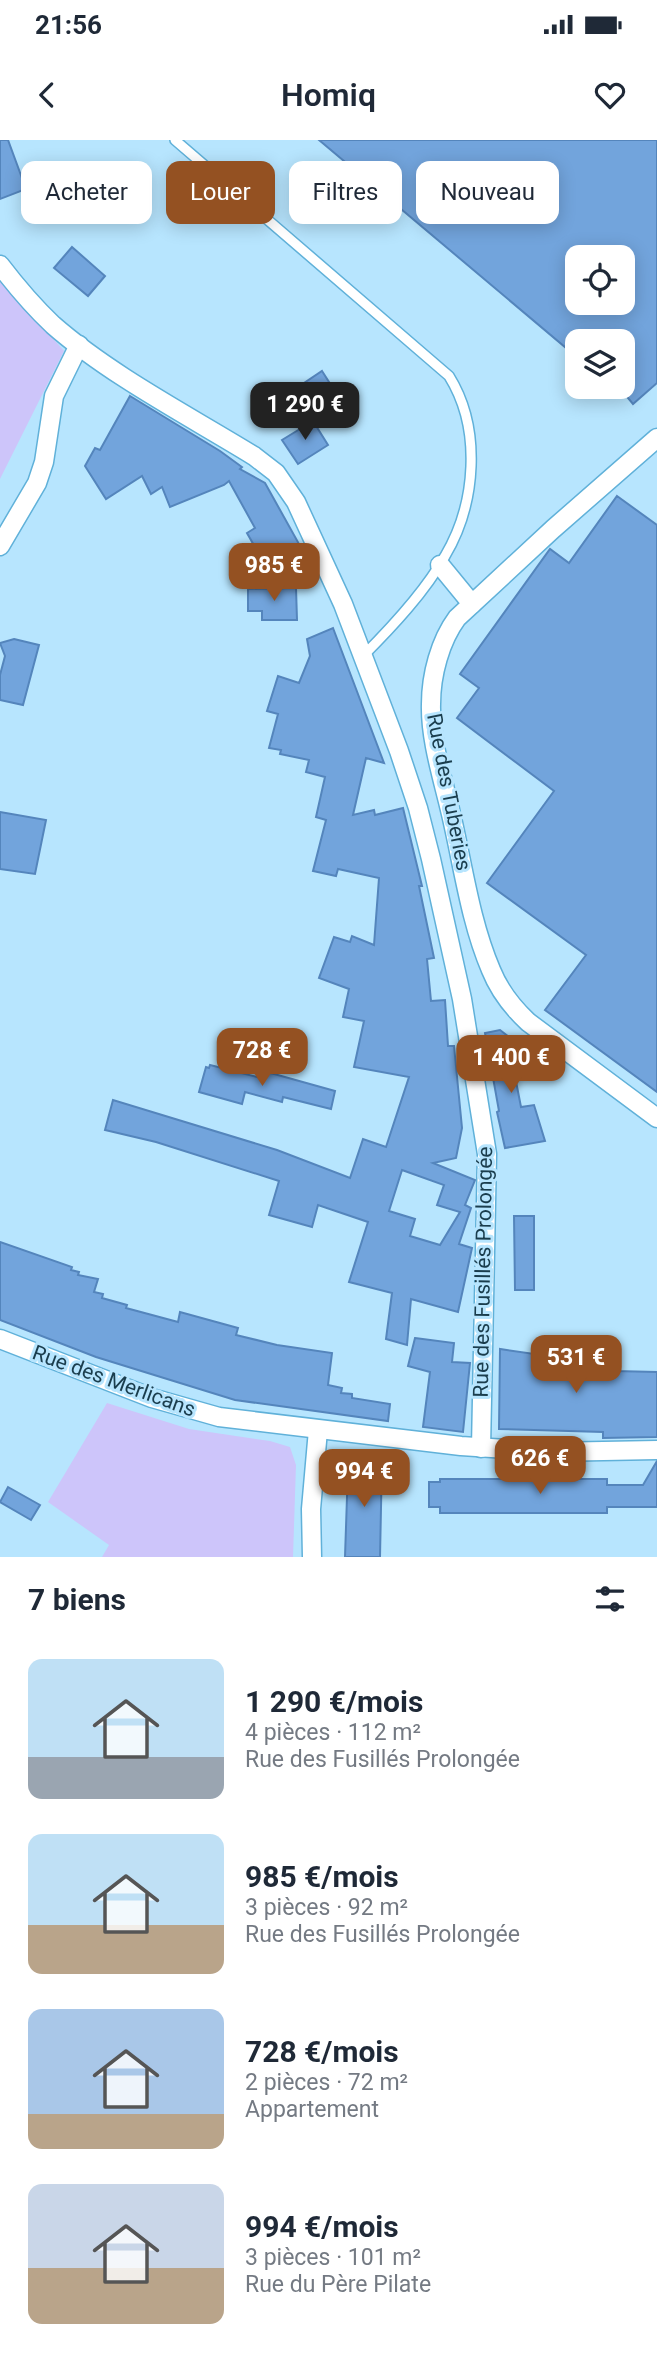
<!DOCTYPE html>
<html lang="fr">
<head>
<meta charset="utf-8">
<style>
  :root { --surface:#fff; --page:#f2f2f3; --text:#1f2937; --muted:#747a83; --accent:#945122 }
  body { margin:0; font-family:Roboto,sans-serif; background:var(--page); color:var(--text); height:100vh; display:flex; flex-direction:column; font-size:26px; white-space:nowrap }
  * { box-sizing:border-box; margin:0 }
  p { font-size:23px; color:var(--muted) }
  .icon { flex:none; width:38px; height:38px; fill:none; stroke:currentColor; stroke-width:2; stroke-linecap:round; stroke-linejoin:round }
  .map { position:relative; height:1417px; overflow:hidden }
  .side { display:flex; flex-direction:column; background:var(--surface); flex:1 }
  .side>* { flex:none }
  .top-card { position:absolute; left:21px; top:21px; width:616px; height:63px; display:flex; gap:14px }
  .tools { position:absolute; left:565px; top:105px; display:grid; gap:14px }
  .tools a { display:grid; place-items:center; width:70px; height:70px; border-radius:14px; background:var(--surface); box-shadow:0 4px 18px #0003; font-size:35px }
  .price { position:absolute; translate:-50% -60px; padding:0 16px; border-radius:14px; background:var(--accent); color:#fff; font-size:23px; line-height:46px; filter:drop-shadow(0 2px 4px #0008) }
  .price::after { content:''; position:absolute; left:50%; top:42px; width:21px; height:16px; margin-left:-10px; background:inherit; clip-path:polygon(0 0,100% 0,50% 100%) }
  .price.active { background:#222; color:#fff }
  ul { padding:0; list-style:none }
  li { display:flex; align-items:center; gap:21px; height:175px; padding:0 28px }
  li span { display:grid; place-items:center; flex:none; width:196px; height:140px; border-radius:14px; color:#555 }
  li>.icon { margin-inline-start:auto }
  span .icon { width:84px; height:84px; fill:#fffc; stroke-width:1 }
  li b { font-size:30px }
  h2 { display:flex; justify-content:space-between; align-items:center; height:84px; padding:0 28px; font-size:30px }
  .tag { padding:0 24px; border-radius:14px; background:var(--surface); box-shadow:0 4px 18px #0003; font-size:24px; line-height:63px }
  .tag.active { background:var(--accent); color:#fff }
  .status { display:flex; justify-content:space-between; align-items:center; height:49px; padding:0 35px; background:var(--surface); direction:ltr }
  .status svg { height:19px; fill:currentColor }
  header { display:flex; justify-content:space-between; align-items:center; height:91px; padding:0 28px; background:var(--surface); font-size:32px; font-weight:600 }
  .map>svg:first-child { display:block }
  .green { fill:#cdc5fa }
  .building { fill:#72a4dc; stroke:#5485bc; stroke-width:2; fill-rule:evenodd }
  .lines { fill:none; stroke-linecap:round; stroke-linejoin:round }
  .service-casing { stroke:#60b1d9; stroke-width:12 }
  .minor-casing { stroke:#60b1d9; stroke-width:21 }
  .service { stroke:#fff; stroke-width:9 }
  .minor { stroke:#fff; stroke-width:18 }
  .labels { text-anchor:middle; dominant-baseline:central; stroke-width:6; stroke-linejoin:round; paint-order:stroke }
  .street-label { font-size:21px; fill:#1a3d4d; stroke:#b7e5fe }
</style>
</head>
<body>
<div class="status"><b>21:56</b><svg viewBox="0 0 49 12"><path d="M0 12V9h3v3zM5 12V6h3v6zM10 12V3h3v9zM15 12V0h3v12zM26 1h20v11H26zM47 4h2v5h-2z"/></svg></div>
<header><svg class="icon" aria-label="back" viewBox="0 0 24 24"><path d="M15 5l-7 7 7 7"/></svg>Homiq<svg class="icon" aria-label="heart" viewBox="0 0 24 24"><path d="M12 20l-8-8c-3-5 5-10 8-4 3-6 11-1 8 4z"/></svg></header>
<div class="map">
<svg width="657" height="1417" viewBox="0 0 657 1417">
  <rect width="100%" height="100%" fill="#b7e5fe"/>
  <g class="green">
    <polygon points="0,139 64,211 0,339"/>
    <polygon points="107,1263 189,1289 270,1301 290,1307 296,1325 293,1417 102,1417 109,1405 48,1362"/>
  </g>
  <g class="building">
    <polygon points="0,0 8,0 26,49 0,59"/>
    <path d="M 319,0 L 657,0 L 657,243 L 633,264 L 623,252 L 623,201 L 578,200 L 578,218 ZM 578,117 L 623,117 L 623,163 L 578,163 Z"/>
    <polygon points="72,107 105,136 88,156 54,128"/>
    <polygon points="322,231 336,253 314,266 301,245"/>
    <polygon points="130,256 220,311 242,327 240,329 265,343 299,404 264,423 247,393 255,388 229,341 224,345 170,367 162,347 151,354 142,336 106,359 85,326 95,308 100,310"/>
    <polygon points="313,281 328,305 298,324 282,300"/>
    <polygon points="617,356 657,385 657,952 545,870 586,815 487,743 554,651 457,578 479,548 460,534 550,409 569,423"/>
    <polygon points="296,448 297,480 262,480 262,471 248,471 248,449"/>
    <path d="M 333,488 L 384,623 L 366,618 L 353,675 L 374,670 L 375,675 L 403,668 L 422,746 L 419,746 L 434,818 L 427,819 L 431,861 L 445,860 L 448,906 L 454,906 L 462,988 L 456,1018 L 433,1023 L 475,1040 L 465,1065 L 471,1068 L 459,1104 L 472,1108 L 458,1172 L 411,1159 L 407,1205 L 386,1199 L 392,1153 L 349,1142 L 368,1082 L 318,1065 L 312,1087 L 269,1075 L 279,1041 L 156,1002 L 105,990 L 113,960 L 277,1010 L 350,1038 L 363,999 L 386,1007 L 409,937 L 354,927 L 364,881 L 343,877 L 349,849 L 319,838 L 334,797 L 350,802 L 352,796 L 374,805 L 379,738 L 338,729 L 336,736 L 313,731 L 326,680 L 316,677 L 325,637 L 306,632 L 309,620 L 280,614 L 281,610 L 269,608 L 278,574 L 267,571 L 278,536 L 299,543 L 310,516 L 307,499 ZM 402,1030 L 444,1045 L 437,1065 L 460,1072 L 440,1105 L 410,1096 L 415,1079 L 389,1071 Z"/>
    <polygon points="14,499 39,505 23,565 0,560 0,535 5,516 0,503"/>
    <polygon points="0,672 46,680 35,734 0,729"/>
    <polygon points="500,890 513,900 518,925 513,926 521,967 534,965 545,1001 505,1008 497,972 499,971 485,893"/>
    <polygon points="210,925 265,939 267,932 335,951 331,969 283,957 282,962 245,952 242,964 199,952 206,927 209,928"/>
    <polygon points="514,1076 534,1076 534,1150 515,1150"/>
    <polygon points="0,1102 72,1127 71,1130 79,1132 78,1135 98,1139 94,1152 103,1154 102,1158 127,1165 126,1168 178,1182 180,1172 238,1188 236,1195 277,1205 332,1213 328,1245 342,1248 341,1253 352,1254 352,1258 390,1264 388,1281 235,1260 96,1217 0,1180"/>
    <polygon points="415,1198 454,1203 452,1222 470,1223 463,1292 423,1287 430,1232 408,1226"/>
    <polygon points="551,1206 573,1206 573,1214 577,1214 577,1217 615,1217 615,1231 657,1232 657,1297 603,1298 603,1292 499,1289 500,1209 548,1216"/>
    <polygon points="360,1317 382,1318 380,1417 345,1417 348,1327 360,1327"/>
    <polygon points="657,1321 657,1367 607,1367 607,1373 440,1373 440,1367 429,1367 429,1342 440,1342 440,1339 607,1339 607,1345 643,1345"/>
    <polygon points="8,1347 40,1365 31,1380 0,1362"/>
  </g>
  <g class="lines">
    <g class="service-casing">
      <path id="service" d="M 175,0 L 449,236 C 482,289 476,364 445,416 C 425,452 392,487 363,516"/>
    </g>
    <g class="minor-casing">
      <g id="minor">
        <path d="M 0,125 C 16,146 34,167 53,185 C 110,235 189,276 254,316 L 276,333 L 296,362 L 343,464 L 399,611 L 418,668 L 431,719 L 462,859 L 487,1014 L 481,1308"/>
        <path d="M 657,298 L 553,389 L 457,478 C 440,501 431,535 431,564 C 430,600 443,639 451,674 C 463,725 470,781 491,830 C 499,850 512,867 528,882 L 657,978"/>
        <polyline points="0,406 37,343 44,322 54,256 79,205"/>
        <polyline points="440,425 472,464"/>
        <polyline points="0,1199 152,1258 219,1277 461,1306 550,1312 657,1310"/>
        <polyline points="312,1417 311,1369 318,1290"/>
      </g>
    </g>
    <use href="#service" class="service"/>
    <use href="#minor" class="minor"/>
  </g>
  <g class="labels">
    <g class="street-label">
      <text transform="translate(449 652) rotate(79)">Rue des Tuberies</text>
      <text transform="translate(483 1132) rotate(-89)">Rue des Fusillés Prolongée</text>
      <text transform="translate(114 1241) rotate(20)">Rue des Merlicans</text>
    </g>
  </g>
</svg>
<div class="tools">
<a><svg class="icon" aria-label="locate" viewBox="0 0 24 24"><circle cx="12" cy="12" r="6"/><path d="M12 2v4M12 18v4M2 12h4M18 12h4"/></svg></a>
<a><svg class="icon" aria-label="layers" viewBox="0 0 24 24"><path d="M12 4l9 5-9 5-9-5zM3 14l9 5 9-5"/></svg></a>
</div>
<b class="price active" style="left:305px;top:302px">1 290 €</b>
<b class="price" style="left:274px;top:463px">985 €</b>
<b class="price" style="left:262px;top:948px">728 €</b>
<b class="price" style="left:511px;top:955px">1 400 €</b>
<b class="price" style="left:576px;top:1255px">531 €</b>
<b class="price" style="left:540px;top:1356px">626 €</b>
<b class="price" style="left:364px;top:1369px">994 €</b>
<div class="top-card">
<a class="tag">Acheter</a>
<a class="tag active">Louer</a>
<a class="tag">Filtres</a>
<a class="tag">Nouveau</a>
</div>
</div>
<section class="side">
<h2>7 biens<svg class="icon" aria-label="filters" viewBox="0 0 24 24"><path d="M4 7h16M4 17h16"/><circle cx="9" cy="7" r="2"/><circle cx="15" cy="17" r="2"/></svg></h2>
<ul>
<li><span style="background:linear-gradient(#bfe0f5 70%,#9aa5b1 0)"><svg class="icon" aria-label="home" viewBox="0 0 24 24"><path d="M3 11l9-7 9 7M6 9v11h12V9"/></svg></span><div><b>1 290 €/mois</b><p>4 pièces · 112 m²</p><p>Rue des Fusillés Prolongée</p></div></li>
<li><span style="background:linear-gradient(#bfe0f5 65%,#b9a48a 0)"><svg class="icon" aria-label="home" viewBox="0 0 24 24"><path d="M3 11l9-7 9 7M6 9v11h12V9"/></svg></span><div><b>985 €/mois</b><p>3 pièces · 92 m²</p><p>Rue des Fusillés Prolongée</p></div></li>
<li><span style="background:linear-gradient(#a9c7e8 75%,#b9a48a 0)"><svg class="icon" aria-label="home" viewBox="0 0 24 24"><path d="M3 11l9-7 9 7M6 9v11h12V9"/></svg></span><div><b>728 €/mois</b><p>2 pièces · 72 m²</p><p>Appartement</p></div></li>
<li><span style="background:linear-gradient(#c9d6e8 60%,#b9a48a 0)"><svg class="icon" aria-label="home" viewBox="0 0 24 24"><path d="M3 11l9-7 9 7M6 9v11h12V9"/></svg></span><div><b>994 €/mois</b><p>3 pièces · 101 m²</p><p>Rue du Père Pilate</p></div></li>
</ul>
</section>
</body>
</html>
